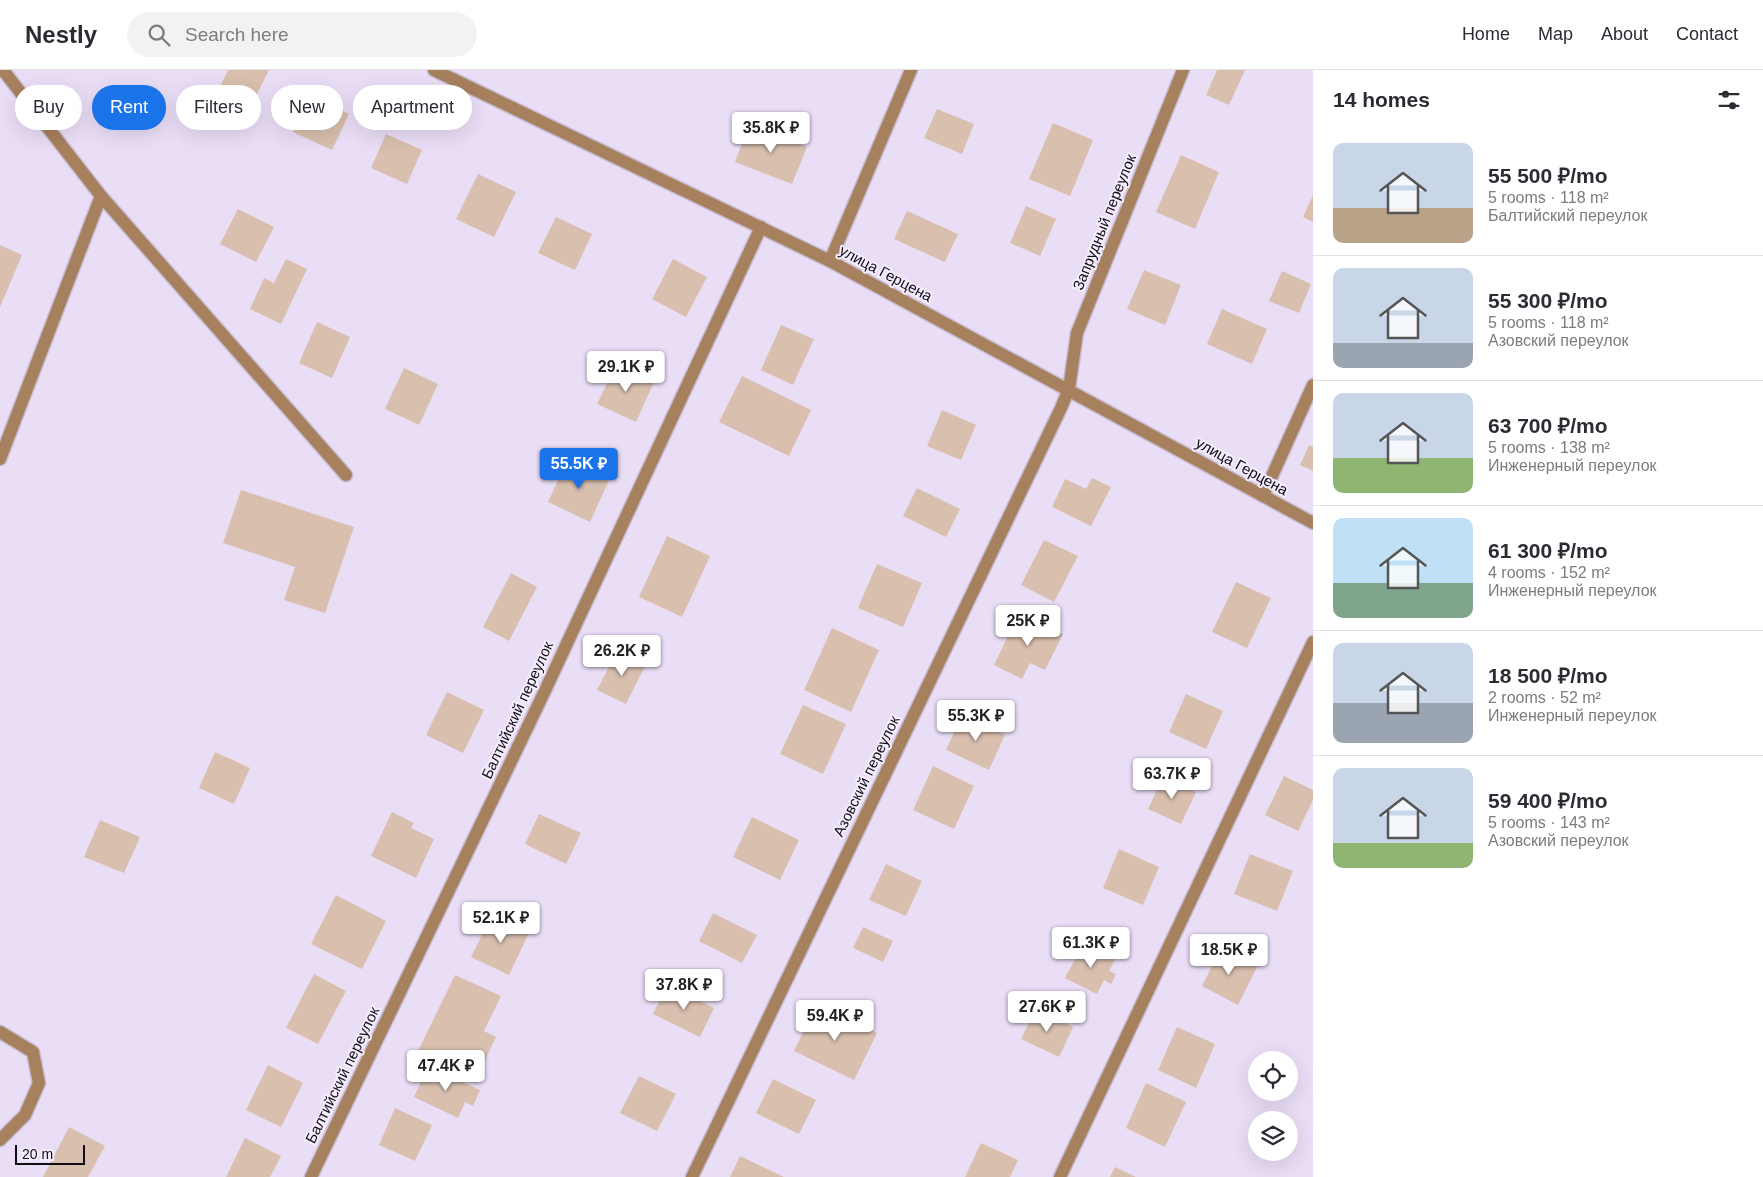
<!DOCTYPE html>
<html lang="en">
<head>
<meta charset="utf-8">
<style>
  :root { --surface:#fff; --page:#f2f2f3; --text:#2b2b33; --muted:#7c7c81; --line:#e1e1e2; --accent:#1a73e8 }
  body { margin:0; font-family:Helvetica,sans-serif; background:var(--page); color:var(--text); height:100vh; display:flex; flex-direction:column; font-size:19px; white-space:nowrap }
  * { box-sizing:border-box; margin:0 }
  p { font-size:16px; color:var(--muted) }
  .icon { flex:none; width:28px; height:28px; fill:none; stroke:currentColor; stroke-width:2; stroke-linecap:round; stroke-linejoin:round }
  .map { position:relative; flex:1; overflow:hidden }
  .details { display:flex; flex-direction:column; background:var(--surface); width:450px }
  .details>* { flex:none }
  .banner { position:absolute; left:15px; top:15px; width:475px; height:45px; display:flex; gap:10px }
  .fabs { position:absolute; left:1248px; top:981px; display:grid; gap:10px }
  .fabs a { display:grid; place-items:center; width:50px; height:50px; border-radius:50%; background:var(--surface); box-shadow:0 5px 20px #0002; font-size:25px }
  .scale { position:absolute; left:15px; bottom:12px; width:70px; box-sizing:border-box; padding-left:5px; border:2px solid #110d15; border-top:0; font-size:14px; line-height:18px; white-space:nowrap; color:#110d15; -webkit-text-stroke:4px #f5edfd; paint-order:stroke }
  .price { position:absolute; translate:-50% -42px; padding:0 11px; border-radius:5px; background:#fff; color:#222; font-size:16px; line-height:32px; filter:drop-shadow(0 1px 2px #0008) }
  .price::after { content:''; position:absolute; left:50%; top:30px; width:15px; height:11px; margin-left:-8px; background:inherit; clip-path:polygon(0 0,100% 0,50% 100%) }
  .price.active { background:var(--accent); color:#fff }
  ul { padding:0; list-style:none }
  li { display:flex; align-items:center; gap:15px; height:125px; padding:0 20px }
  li+li { border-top:1px solid var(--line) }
  li span { display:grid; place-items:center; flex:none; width:140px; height:100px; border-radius:10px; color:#555 }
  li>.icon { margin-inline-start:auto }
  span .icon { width:60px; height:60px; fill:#fffc; stroke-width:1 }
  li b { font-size:21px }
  h2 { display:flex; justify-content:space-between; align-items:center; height:60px; padding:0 20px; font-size:21px }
  .pill { padding:0 18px; border-radius:22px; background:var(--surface); box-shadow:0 5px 20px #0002; font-size:18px; line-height:45px }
  .pill.active { background:var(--accent); color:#fff }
  header { display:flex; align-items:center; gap:30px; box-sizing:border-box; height:70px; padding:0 25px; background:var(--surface); border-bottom:1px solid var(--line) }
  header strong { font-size:24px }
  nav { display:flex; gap:28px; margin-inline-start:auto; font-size:18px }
  .search { width:350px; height:45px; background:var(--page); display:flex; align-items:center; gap:12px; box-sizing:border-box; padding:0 18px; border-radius:28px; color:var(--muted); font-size:19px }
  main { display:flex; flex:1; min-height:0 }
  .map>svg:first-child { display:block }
  .building { fill:#d8bfae }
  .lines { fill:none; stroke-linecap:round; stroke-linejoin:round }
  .minor-casing { stroke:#c7bdd3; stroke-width:15 }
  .minor { stroke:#a7805e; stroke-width:12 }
  .labels { text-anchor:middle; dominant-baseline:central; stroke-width:4; stroke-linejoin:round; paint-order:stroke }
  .street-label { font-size:15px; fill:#110d15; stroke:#f5edfd }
</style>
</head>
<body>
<header>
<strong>Nestly</strong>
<div class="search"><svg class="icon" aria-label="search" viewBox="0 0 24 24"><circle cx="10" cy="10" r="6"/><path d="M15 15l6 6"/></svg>Search here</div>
<nav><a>Home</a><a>Map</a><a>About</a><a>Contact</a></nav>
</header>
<main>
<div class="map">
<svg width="1313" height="1107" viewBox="0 0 1313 1107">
  <rect width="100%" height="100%" fill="#eadef7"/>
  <g class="building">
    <polygon points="228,0 269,0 245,48 212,33"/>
    <polygon points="1217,0 1245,0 1229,35 1206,25"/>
    <polygon points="311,26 349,44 332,80 293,62"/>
    <polygon points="937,39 974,54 962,84 924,68"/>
    <polygon points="1053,53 1093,70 1070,126 1029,109"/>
    <polygon points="749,55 807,77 792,114 735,92"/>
    <polygon points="386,64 422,80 407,114 371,98"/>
    <polygon points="1181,85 1219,102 1195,159 1156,142"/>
    <polygon points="478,104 516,122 494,167 456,149"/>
    <polygon points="1313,125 1313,152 1303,147"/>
    <polygon points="1026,136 1056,149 1040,186 1010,173"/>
    <polygon points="238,139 274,157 256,192 220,174"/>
    <polygon points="907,141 958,164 945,192 894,169"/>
    <polygon points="556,147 592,164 575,200 538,183"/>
    <polygon points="0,175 22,185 0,237"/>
    <polygon points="286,189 307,199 281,254 250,239 264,208 274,213"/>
    <polygon points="673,189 707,207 686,247 652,229"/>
    <polygon points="1144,200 1181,215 1165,255 1127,239"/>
    <polygon points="1282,201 1311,214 1299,243 1269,231"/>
    <polygon points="1222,239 1267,259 1252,294 1207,274"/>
    <polygon points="317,252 350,267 332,308 299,293"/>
    <polygon points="781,255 814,269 793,315 761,300"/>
    <polygon points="616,295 654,312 636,352 597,334"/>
    <polygon points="404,298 438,314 419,355 385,339"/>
    <polygon points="742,306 811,340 789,386 719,352"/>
    <polygon points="942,340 976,355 961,390 927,376"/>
    <polygon points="1309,375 1313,377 1313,401 1300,395"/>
    <polygon points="568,389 610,408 590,452 548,432"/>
    <polygon points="1092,408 1111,417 1091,456 1052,437 1065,409 1086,419"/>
    <polygon points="917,418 960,439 946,467 903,446"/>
    <polygon points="241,420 354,457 325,543 284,530 295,497 223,473"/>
    <polygon points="667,466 710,486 682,547 639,527"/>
    <polygon points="1044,470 1078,486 1054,532 1021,515"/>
    <polygon points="877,494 922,513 903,557 858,538"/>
    <polygon points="511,503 537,517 509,571 483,557"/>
    <polygon points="1236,512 1271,528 1247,578 1212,562"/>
    <polygon points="1019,543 1063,564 1045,600 1030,593 1022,609 994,595"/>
    <polygon points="832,558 879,580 851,642 804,620"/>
    <polygon points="618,580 646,594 626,634 597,620"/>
    <polygon points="447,622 484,640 463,683 426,665"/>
    <polygon points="1186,624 1223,641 1206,679 1169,662"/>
    <polygon points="803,635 846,654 823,704 780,684"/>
    <polygon points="962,645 1005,665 989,700 946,680"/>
    <polygon points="215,682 250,698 234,734 199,718"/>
    <polygon points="933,696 974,716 954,759 913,740"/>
    <polygon points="1284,706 1313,720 1313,730 1298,761 1265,745"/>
    <polygon points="1163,707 1196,722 1181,754 1148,739"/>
    <polygon points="392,742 414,753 411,758 434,769 416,808 371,786"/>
    <polygon points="539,744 581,763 566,794 525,774"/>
    <polygon points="752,747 799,770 780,810 733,787"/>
    <polygon points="100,750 140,767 124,803 84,787"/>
    <polygon points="1119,779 1159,797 1143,835 1103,818"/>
    <polygon points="1250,784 1293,801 1277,841 1234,824"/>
    <polygon points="886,794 922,811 906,846 869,830"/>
    <polygon points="336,825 386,851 362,899 311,874"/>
    <polygon points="493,843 530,861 509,905 471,887"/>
    <polygon points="713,843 757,865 742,893 699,871"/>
    <polygon points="863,857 893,871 883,892 853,878"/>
    <polygon points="1083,874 1115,890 1109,901 1116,904 1111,914 1104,910 1097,924 1065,908"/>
    <polygon points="1221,878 1257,897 1238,935 1202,916"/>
    <polygon points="314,904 346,921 318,974 286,958"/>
    <polygon points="455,905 501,926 484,961 496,967 476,1008 418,981"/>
    <polygon points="667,915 714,938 700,967 653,944"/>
    <polygon points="817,933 877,963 854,1010 794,981"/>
    <polygon points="1036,939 1073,957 1059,987 1021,969"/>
    <polygon points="1177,957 1215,974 1196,1018 1158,1000"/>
    <polygon points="268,995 303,1013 281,1057 246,1040"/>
    <polygon points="428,996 480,1020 473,1036 465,1032 458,1048 414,1027"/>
    <polygon points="639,1006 676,1024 657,1061 620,1043"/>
    <polygon points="773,1009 816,1030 799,1064 756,1043"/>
    <polygon points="1146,1013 1186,1032 1165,1077 1126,1058"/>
    <polygon points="395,1038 432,1055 415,1091 379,1075"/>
    <polygon points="69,1057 105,1076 88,1107 43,1107"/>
    <polygon points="245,1068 281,1086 270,1107 226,1107"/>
    <polygon points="981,1073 1018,1090 1010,1107 965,1107"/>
    <polygon points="740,1086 784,1107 730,1107"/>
    <polygon points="1115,1097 1136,1107 1110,1107"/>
  </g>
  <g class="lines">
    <g class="minor-casing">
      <g id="minor">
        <polyline points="3,0 101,126 346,405"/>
        <polyline points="434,0 830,191 1313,453"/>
        <polyline points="830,191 911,0"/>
        <polyline points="0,389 101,126"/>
        <polyline points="1263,426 1313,315"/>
        <polyline points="0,962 33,982 39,1013 25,1045 0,1070"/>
        <polyline points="311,1107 542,627 761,157"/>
        <polyline points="692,1107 1061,338 1069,319 1077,263 1183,0"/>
        <polyline points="1060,1107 1313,572"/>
      </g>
    </g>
    <use href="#minor" class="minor"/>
  </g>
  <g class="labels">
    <g class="street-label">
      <text transform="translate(1104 152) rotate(-68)">Запрудный переулок</text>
      <text transform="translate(886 203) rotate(28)">улица Герцена</text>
      <text transform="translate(1242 396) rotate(29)">улица Герцена</text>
      <text transform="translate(517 640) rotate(-65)">Балтийский переулок</text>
      <text transform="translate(866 706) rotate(-64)">Азовский переулок</text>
      <text transform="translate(342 1005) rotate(-64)">Балтийский переулок</text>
    </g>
  </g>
</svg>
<div class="fabs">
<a><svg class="icon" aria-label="locate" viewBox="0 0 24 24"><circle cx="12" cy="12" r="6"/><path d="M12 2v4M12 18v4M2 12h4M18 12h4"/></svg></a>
<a><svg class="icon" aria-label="layers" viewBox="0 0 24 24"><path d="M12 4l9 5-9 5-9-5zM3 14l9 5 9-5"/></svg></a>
</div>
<div class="scale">20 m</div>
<b class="price" style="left:771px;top:84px">35.8K ₽</b>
<b class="price" style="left:626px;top:323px">29.1K ₽</b>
<b class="price active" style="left:579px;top:420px">55.5K ₽</b>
<b class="price" style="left:1028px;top:577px">25K ₽</b>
<b class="price" style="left:622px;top:607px">26.2K ₽</b>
<b class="price" style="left:976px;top:672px">55.3K ₽</b>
<b class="price" style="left:1172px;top:730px">63.7K ₽</b>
<b class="price" style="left:501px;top:874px">52.1K ₽</b>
<b class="price" style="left:1091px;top:899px">61.3K ₽</b>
<b class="price" style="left:1229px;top:906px">18.5K ₽</b>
<b class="price" style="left:684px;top:941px">37.8K ₽</b>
<b class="price" style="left:1047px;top:963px">27.6K ₽</b>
<b class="price" style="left:835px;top:972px">59.4K ₽</b>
<b class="price" style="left:446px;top:1022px">47.4K ₽</b>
<div class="banner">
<a class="pill">Buy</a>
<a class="pill active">Rent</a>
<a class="pill">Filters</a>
<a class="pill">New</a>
<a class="pill">Apartment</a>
</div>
</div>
<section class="details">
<h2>14 homes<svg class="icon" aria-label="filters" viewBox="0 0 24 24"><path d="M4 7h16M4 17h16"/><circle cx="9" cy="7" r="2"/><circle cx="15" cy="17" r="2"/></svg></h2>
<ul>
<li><span style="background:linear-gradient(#c9d6e8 65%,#b9a48a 0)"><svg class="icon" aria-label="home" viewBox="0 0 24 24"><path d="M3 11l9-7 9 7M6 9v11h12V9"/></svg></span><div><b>55 500 ₽/mo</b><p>5 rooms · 118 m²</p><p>Балтийский переулок</p></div></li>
<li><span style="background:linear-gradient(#c9d6e8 75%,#9aa5b1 0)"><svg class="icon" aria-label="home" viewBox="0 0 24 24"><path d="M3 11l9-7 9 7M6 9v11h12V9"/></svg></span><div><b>55 300 ₽/mo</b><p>5 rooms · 118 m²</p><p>Азовский переулок</p></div></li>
<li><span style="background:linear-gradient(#c9d6e8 65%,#8fb573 0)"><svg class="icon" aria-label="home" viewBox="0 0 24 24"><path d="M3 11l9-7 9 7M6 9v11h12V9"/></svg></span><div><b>63 700 ₽/mo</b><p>5 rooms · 138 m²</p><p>Инженерный переулок</p></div></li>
<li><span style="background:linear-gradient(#bfe0f5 65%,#7fa58c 0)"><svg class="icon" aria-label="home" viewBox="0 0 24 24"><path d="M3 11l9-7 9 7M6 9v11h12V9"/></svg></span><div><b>61 300 ₽/mo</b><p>4 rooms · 152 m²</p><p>Инженерный переулок</p></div></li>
<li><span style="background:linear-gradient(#c9d6e8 60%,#9aa5b1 0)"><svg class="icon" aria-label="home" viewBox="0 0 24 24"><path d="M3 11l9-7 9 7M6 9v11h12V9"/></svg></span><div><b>18 500 ₽/mo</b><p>2 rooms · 52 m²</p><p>Инженерный переулок</p></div></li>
<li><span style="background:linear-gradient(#c9d6e8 75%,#8fb573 0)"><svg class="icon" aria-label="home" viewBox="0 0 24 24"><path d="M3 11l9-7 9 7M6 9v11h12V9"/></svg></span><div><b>59 400 ₽/mo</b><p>5 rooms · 143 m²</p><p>Азовский переулок</p></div></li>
</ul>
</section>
</main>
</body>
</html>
